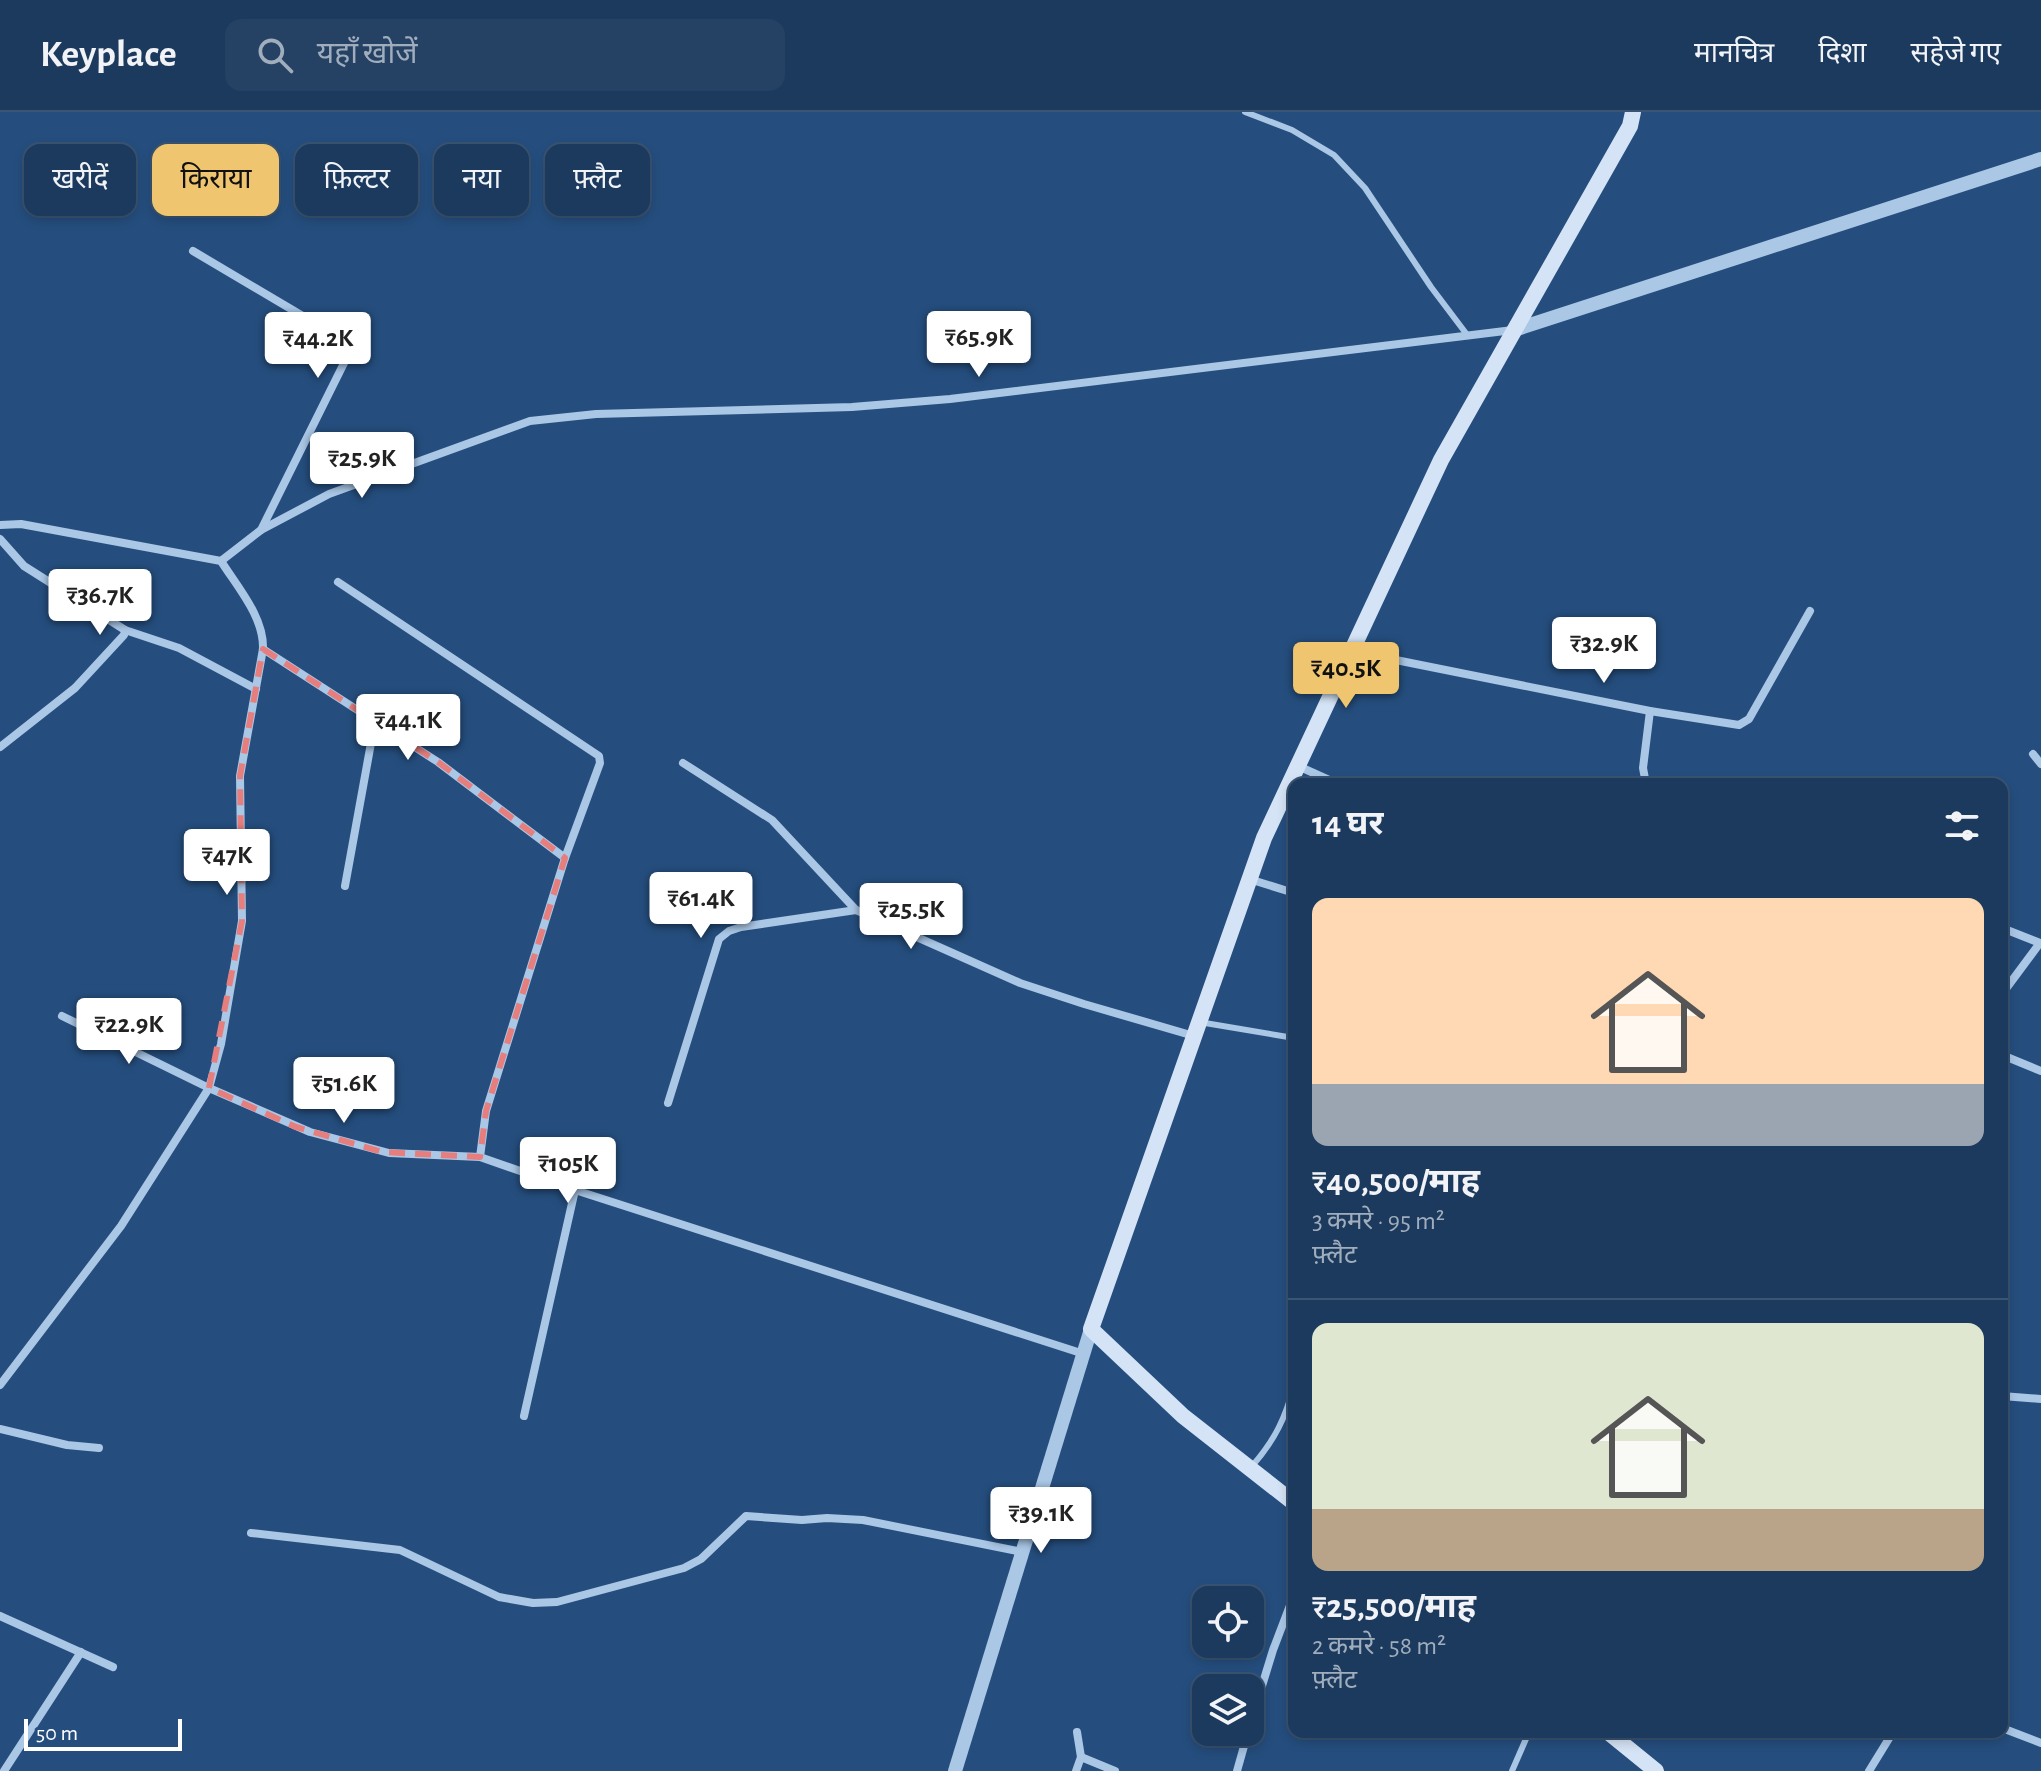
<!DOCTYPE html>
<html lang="hi">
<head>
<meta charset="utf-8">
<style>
  :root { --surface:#1c3a5e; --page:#254164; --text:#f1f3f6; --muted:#a0adbc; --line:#3a5473; --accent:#efc66f }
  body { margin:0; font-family:"Alegreya Sans","Noto Sans Devanagari",sans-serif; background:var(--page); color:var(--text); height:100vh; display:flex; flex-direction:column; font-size:30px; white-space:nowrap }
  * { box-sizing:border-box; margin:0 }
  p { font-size:26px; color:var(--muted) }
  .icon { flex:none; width:44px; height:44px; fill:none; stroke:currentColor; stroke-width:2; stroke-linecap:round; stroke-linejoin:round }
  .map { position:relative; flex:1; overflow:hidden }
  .details { position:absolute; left:1288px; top:666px; width:720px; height:960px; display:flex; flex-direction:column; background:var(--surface); border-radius:16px; box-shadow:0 4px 12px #0003,0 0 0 2px var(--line) }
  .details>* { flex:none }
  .top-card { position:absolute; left:24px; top:32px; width:760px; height:72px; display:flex; gap:16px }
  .controls { position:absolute; left:1192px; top:1474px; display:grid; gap:16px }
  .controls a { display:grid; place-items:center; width:72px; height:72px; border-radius:16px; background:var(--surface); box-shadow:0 4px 12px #0003,0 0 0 2px var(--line); font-size:40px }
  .scale { position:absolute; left:24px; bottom:20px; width:158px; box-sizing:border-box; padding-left:8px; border:4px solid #fff; border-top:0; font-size:22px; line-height:28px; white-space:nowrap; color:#fff; -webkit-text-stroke:6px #254e7e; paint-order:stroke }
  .price { position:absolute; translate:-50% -68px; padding:0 18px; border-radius:8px; background:#fff; color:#222; font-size:26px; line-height:52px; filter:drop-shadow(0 2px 4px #0008) }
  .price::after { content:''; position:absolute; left:50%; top:48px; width:24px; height:18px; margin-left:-12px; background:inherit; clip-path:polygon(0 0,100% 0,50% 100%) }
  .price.on { background:var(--accent); color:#111 }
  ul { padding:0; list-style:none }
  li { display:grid; align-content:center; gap:16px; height:424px; padding:0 24px }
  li+li { border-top:2px solid var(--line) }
  li span { display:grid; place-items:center; height:248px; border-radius:16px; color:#555 }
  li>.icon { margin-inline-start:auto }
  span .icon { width:144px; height:144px; fill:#fffc; stroke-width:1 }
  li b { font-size:34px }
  h2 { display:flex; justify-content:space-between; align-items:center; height:96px; padding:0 24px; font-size:34px }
  .tag { padding:0 28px; border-radius:16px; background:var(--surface); box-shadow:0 4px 12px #0003,0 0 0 2px var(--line); font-size:28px; line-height:72px }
  .tag.on { background:var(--accent); color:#111 }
  header { display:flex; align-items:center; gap:48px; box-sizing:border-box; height:112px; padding:0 40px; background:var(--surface); border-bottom:2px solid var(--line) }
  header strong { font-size:38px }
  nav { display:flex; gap:44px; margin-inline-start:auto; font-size:28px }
  .search { width:560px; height:72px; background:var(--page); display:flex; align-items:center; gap:20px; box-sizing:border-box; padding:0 28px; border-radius:16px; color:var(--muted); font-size:30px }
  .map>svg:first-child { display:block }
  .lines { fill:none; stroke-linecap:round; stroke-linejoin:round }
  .service { stroke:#aac7e6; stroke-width:6 }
  .minor { stroke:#aac7e6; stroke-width:8 }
  .tertiary { stroke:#aac7e6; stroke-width:14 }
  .secondary { stroke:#d4e3f5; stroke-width:16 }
  .marked { fill:none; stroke:#e67e7e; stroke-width:6; stroke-dasharray:16 10; stroke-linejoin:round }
</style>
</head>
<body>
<header>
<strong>Keyplace</strong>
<div class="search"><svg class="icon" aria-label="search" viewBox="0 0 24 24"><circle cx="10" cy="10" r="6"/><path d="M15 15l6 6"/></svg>यहाँ खोजें</div>
<nav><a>मानचित्र</a><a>दिशा</a><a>सहेजे गए</a></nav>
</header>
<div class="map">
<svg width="2041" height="1659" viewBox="0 0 2041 1659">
  <rect width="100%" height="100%" fill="#254e7e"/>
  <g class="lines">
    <g class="service">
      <polyline points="1245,0 1292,18 1334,43 1365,76 1431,175 1468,224"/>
      <polyline points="1199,910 1294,926"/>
      <path d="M 1252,1354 C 1275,1328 1286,1305 1294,1273"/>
      <polyline points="1512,1659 1529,1620"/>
    </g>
    <g class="minor">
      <polyline points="193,139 345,229 350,239 261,418 221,449"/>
      <path d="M 0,413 L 21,412 L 221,449 C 238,476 264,505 263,537 L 240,664 L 242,809 L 221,932 L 209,976 L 121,1114 L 0,1273"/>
      <polyline points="261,418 329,382 530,309 596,302 852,295 950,287 1513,218"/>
      <polyline points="0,427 24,454 125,518 124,523 75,576 0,635"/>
      <polyline points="338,470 599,644 600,651 565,746 486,999 480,1045 575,1078 1084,1242"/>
      <polyline points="125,518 179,536 256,577"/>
      <polyline points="263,537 438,650 565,746"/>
      <polyline points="1351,539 1650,599 1739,613 1749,607 1810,499"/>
      <polyline points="2033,642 2041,652"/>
      <polyline points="683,651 772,708 856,798 1020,871 1084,892 1194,924"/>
      <polyline points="1298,654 1338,672"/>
      <polyline points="1646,672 1643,656 1650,599"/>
      <polyline points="1249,767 1294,781"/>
      <polyline points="345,774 375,609"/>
      <polyline points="2002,816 2040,831 2002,882"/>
      <polyline points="62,904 209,976 310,1020 389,1041 480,1045"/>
      <polyline points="2002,943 2041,959"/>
      <polyline points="668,991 719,827 729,819 741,815 856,798"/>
      <polyline points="2002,1284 2041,1287"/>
      <polyline points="524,1304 575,1078"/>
      <polyline points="0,1317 67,1333 99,1336"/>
      <polyline points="251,1421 400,1438 499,1485 533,1491 557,1490 684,1456 701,1447 746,1404 802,1408 827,1406 863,1408 1022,1440"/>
      <polyline points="0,1504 113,1555"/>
      <polyline points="1250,1613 1273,1538 1294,1483"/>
      <polyline points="2002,1616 2041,1631"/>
      <polyline points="1077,1620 1081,1645"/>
      <polyline points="4,1659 81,1540"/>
      <polyline points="1076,1659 1081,1645 1115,1659"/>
      <polyline points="1237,1659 1248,1620"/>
      <polyline points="1869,1659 1893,1620"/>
    </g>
    <g class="tertiary">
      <polyline points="1514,218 2041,47"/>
      <polyline points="955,1659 1091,1217"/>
    </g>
    <g class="secondary">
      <polyline points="1294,1391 1183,1304 1091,1217 1264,726 1441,348 1630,14 1633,0"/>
      <polyline points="1608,1620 1656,1659"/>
    </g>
  </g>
  <path class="marked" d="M 263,537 L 438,650 L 565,746 L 486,999 L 480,1045 L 382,1040 L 296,1015 L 209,976 L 242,809 L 240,664 Z"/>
</svg>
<div class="controls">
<a><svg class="icon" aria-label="locate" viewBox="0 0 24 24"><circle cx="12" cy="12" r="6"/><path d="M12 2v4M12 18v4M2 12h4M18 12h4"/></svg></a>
<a><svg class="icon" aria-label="layers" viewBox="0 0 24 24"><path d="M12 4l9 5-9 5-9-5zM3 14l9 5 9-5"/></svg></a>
</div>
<div class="scale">50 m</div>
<b class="price" style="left:979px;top:267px">₹65.9K</b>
<b class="price" style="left:318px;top:268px">₹44.2K</b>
<b class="price" style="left:362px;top:388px">₹25.9K</b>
<b class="price" style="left:100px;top:525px">₹36.7K</b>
<b class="price" style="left:1604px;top:573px">₹32.9K</b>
<b class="price on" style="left:1346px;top:598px">₹40.5K</b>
<b class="price" style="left:408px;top:650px">₹44.1K</b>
<b class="price" style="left:227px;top:785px">₹47K</b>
<b class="price" style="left:701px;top:828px">₹61.4K</b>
<b class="price" style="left:911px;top:839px">₹25.5K</b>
<b class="price" style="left:129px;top:954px">₹22.9K</b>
<b class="price" style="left:344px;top:1013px">₹51.6K</b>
<b class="price" style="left:568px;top:1093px">₹105K</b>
<b class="price" style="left:1041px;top:1443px">₹39.1K</b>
<div class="top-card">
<a class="tag">खरीदें</a>
<a class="tag on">किराया</a>
<a class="tag">फ़िल्टर</a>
<a class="tag">नया</a>
<a class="tag">फ़्लैट</a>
</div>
<section class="details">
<h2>14 घर<svg class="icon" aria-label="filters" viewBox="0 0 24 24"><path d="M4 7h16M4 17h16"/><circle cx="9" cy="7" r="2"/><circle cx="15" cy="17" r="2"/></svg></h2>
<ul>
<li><span style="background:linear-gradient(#ffd9b3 75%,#9aa5b1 0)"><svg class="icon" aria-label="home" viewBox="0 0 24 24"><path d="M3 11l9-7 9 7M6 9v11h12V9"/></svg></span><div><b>₹40,500/माह</b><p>3 कमरे · 95 m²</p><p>फ़्लैट</p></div></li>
<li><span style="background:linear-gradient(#dfe7d0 75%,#b9a48a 0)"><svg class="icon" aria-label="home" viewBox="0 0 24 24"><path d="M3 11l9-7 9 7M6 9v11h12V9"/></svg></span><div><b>₹25,500/माह</b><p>2 कमरे · 58 m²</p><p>फ़्लैट</p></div></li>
</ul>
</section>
</div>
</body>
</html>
